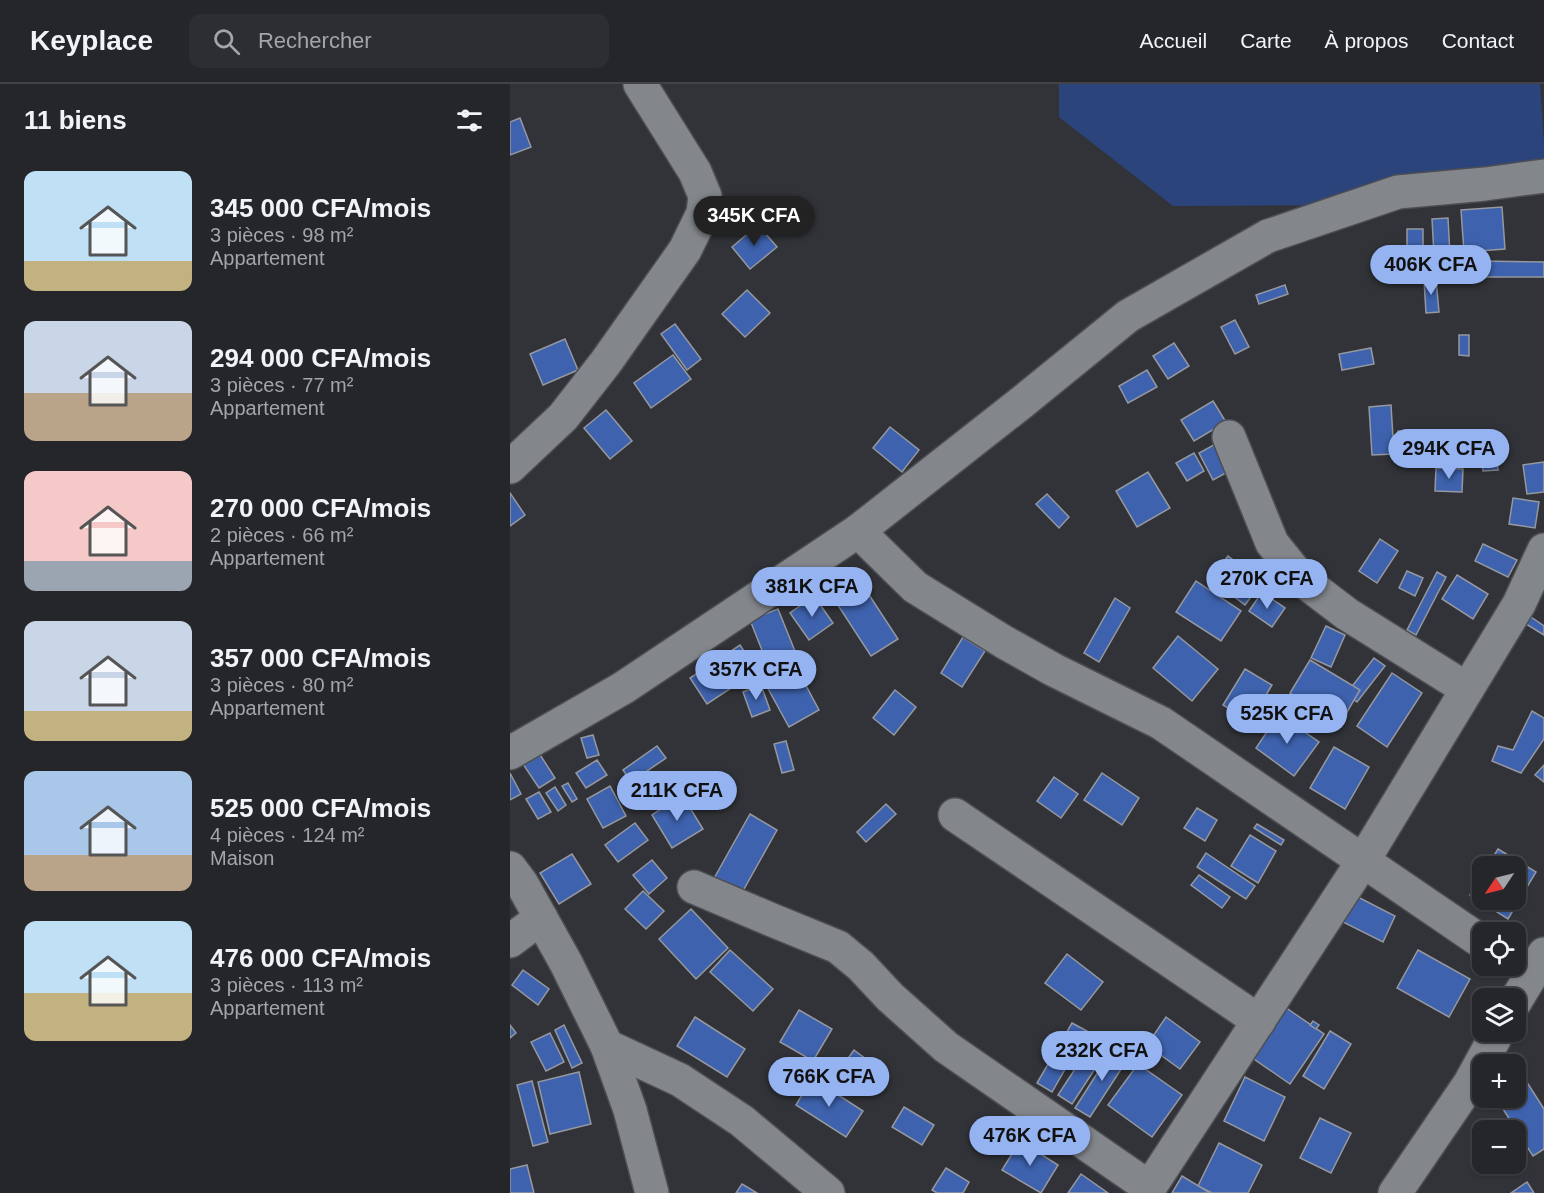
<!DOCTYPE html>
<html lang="fr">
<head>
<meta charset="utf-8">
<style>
  :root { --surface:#25262a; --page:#2d2e32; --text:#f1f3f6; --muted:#a3a5a8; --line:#424347; --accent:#95b2f1 }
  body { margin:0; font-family:Arial,sans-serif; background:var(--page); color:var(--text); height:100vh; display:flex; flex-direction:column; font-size:22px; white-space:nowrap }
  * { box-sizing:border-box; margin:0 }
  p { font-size:20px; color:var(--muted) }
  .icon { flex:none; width:33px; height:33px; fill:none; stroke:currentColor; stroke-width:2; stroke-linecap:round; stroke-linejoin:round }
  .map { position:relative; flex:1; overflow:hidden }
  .panel { display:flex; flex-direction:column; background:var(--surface); width:510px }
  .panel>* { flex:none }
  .needle { width:39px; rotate:235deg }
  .tools { position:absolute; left:962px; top:772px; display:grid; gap:12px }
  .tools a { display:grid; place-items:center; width:54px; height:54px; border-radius:12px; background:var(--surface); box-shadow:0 2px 4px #0004,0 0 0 2px var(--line); font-size:30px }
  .price { position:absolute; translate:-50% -51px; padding:0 14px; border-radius:21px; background:var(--accent); color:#111; font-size:20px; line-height:39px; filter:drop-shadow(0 2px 3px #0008) }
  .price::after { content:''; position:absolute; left:50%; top:36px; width:18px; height:14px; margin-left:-9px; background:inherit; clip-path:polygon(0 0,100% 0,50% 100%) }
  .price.current { background:#222; color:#fff }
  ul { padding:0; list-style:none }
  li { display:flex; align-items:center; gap:18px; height:150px; padding:0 24px }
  li span { display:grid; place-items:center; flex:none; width:168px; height:120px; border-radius:12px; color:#555 }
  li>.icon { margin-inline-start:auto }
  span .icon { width:72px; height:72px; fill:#fffc; stroke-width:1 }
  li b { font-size:26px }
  h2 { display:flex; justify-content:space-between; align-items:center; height:72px; padding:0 24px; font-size:26px }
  header { display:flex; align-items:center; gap:36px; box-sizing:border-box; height:84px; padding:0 30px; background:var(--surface); border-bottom:2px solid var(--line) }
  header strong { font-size:28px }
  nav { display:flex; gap:33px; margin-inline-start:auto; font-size:21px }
  .search { width:420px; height:54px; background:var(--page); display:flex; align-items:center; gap:15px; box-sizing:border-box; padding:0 21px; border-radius:12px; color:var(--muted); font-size:22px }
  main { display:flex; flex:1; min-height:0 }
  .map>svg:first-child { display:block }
  .green { fill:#2b457c }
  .building { fill:#3e62ad; stroke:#95989e; stroke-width:1.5 }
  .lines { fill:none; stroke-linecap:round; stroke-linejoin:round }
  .minor-casing { stroke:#4d4e52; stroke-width:36 }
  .minor { stroke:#83868b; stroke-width:33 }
</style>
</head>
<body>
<header>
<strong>Keyplace</strong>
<div class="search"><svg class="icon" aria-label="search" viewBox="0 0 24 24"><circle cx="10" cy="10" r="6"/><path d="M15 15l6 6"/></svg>Rechercher</div>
<nav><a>Accueil</a><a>Carte</a><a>À propos</a><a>Contact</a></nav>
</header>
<main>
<section class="panel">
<h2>11 biens<svg class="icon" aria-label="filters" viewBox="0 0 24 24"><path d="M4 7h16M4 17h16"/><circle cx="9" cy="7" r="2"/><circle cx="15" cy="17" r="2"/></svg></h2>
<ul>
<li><span style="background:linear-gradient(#bfe0f5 75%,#c2b280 0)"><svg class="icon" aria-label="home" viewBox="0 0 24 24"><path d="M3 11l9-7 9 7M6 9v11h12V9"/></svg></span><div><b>345 000 CFA/mois</b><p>3 pièces · 98 m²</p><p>Appartement</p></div></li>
<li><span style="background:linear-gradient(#c9d6e8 60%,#b9a48a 0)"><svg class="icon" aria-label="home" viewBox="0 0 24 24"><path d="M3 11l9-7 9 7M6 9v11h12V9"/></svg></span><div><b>294 000 CFA/mois</b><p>3 pièces · 77 m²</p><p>Appartement</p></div></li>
<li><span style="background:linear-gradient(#f6c9c9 75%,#9aa5b1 0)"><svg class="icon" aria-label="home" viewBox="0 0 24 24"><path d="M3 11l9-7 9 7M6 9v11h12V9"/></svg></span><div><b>270 000 CFA/mois</b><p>2 pièces · 66 m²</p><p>Appartement</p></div></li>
<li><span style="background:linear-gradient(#c9d6e8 75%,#c2b280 0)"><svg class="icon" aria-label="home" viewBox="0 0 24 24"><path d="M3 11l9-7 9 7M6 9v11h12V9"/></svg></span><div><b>357 000 CFA/mois</b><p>3 pièces · 80 m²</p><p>Appartement</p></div></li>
<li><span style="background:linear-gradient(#a9c7e8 70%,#b9a48a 0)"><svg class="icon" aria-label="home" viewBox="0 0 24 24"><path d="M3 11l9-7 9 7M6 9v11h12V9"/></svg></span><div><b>525 000 CFA/mois</b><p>4 pièces · 124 m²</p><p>Maison</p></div></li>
<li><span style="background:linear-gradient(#bfe0f5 60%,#c2b280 0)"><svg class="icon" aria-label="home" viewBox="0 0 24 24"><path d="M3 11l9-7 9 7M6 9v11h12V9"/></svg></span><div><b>476 000 CFA/mois</b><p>3 pièces · 113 m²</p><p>Appartement</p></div></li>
</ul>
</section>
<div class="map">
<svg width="1034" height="1109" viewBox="0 0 1034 1109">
  <rect width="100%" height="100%" fill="#313338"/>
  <polygon class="green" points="549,0 1030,0 1034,58 1034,104 842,121 663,122 549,33"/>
  <g class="building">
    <polygon points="10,34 21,63 0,71 0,38"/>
    <polygon points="992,123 995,165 954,168 951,126"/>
    <polygon points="938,134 941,189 925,189 922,135"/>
    <polygon points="248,141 267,163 240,185 222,163"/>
    <rect x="897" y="145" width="16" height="35"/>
    <polygon points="970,177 1034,178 1034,193 970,193"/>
    <polygon points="926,195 929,228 916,229 914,196"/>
    <polygon points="775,201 778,210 749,220 746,211"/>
    <polygon points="237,206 260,229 235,253 212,230"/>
    <polygon points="725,236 739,263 725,270 711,243"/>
    <polygon points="165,240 191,275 177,286 151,250"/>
    <polygon points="949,251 959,251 959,272 949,271"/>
    <polygon points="55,255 68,286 33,301 20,270"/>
    <polygon points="664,259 679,282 658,295 643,272"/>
    <polygon points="861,264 864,280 832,286 829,270"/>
    <polygon points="163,271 181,295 141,324 124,299"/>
    <polygon points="637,286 647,303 618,319 609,302"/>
    <polygon points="703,317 716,338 684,357 671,336"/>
    <polygon points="881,321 884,370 862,371 859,323"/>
    <polygon points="96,326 122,357 100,375 74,344"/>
    <polygon points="380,343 409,366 392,388 363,364"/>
    <polygon points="888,347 910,348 908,376 887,375"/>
    <polygon points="711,357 725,384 703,396 689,369"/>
    <polygon points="985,360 988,386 973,387 971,362"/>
    <polygon points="684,369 694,387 677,397 666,379"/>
    <polygon points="1034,378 1034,408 1017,410 1013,381"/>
    <polygon points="926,384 953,385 952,408 925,407"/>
    <polygon points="638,388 660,424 627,443 606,407"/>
    <polygon points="0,409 15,431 0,442"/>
    <polygon points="537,410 559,433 549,444 526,420"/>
    <polygon points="1003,414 1029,418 1025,444 999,440"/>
    <polygon points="870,455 888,467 867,499 849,487"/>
    <polygon points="973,460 1007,476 998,493 965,477"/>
    <polygon points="718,472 752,498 735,521 701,495"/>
    <polygon points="897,487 913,494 905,512 889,504"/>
    <polygon points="927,488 936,493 906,551 897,546"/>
    <polygon points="346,491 388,555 361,572 320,509"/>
    <polygon points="947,491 978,510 963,535 932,515"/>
    <polygon points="686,497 731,527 711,557 666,528"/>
    <polygon points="752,508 775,524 762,543 739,527"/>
    <polygon points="304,512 323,539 299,556 280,529"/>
    <polygon points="605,514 620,524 589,578 574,569"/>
    <polygon points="268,525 289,577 261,589 240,536"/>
    <polygon points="1021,533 1034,542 1034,551 1016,540"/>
    <polygon points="816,542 835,551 821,583 801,574"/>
    <polygon points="668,552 708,585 682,617 643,584"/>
    <polygon points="453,553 475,567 452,603 431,589"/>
    <polygon points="230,561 247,587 197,620 180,594"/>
    <polygon points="864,574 875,582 847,618 836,610"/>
    <polygon points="800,576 850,606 830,640 780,609"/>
    <polygon points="286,583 309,626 279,643 255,599"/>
    <polygon points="735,585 762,601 740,638 713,621"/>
    <polygon points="882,589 912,609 877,663 847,642"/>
    <polygon points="251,601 260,626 242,633 233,608"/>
    <polygon points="385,606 406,623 384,651 363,634"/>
    <polygon points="1022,627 1034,634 1034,655 1011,689 982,677 988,662 1003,666"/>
    <polygon points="769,630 809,658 784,692 746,664"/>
    <polygon points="83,651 89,671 77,674 71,654"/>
    <polygon points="276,657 284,686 272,689 264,660"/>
    <polygon points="147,662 156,674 121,698 113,686"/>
    <polygon points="824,663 859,683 835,725 800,704"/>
    <polygon points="27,666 45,694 29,704 11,677"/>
    <polygon points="87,676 97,691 76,704 66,689"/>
    <polygon points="1034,681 1034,698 1025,691"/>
    <polygon points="0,689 11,710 0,716"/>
    <polygon points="592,689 629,714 612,741 574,716"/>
    <polygon points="544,693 568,710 551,734 527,717"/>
    <polygon points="58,699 67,715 62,718 52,702"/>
    <polygon points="100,702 116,732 93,744 77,715"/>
    <polygon points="45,703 56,721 48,727 36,709"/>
    <polygon points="29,708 41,728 28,735 16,715"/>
    <polygon points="172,711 193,745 162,764 142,731"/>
    <polygon points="376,720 386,730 356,758 347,748"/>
    <polygon points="687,724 707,736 695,757 674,744"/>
    <polygon points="240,730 267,746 229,814 202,798"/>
    <polygon points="125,739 138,756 108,778 95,761"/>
    <polygon points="747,740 774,756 771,761 744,744"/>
    <polygon points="740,751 766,767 748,799 721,782"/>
    <polygon points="988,765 1026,788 998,835 960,811 972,791 972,816 1005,816 1005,783 977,783"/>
    <polygon points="696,769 745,802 736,815 687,783"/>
    <polygon points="62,770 81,800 49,820 30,789"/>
    <polygon points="142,776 157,794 139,810 123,791"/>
    <polygon points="689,791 720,813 712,824 681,801"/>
    <polygon points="133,807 154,827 136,845 115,825"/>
    <polygon points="842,810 885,832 873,858 829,836"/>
    <polygon points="181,825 218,864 186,895 149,855"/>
    <polygon points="220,866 263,905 243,927 200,888"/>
    <polygon points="908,866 960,895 939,933 887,904"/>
    <polygon points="557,870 593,898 571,926 535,899"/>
    <polygon points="13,886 39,905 28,921 2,901"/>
    <polygon points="775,923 814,950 780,1000 741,973"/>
    <polygon points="289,926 322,945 303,977 270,958"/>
    <polygon points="185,933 235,965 217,993 167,962"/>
    <polygon points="656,933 690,958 670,985 637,961"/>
    <polygon points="803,937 809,941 806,945 800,941"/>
    <polygon points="562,939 577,947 542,1008 527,999"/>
    <polygon points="0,941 6,949 0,954"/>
    <polygon points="54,941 72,979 62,984 45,946"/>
    <polygon points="820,947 841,960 814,1005 793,992"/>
    <polygon points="40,949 54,978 36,987 21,958"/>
    <polygon points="582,959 596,968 562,1020 548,1011"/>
    <polygon points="604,963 619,973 580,1033 565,1024"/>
    <polygon points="344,966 377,991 362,1011 329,987"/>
    <polygon points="628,980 672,1011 642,1053 598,1021"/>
    <polygon points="69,988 81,1040 40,1050 28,998"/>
    <polygon points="1011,989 1034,1025 1034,1065 1023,1072 986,1014 1005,1014 1005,993"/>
    <polygon points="735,993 775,1013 754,1057 714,1037"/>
    <polygon points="302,994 353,1027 336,1053 286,1021"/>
    <polygon points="22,997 38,1058 23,1062 7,1001"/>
    <polygon points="394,1023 424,1041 412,1061 382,1043"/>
    <polygon points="810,1034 841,1049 821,1089 790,1074"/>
    <polygon points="510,1057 548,1081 531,1109 492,1086"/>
    <polygon points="709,1059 752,1081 738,1109 702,1109 688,1102"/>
    <polygon points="17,1081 24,1109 0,1109 0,1085"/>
    <polygon points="436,1084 459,1098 453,1109 427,1109 422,1106"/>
    <polygon points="571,1090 598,1109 558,1109"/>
    <polygon points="672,1092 700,1109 662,1109"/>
    <polygon points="1017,1098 1024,1109 1001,1109"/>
    <polygon points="232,1100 247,1109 226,1109"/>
  </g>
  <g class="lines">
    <g class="minor-casing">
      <g id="minor">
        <polyline points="719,353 762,459 791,495 837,530 957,605"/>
        <polyline points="0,383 53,333 96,278 175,166 193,129 195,112 185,88 130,0"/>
        <polyline points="348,447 405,503 494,558 544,586 651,639 972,858"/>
        <polyline points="0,669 113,604 348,447 511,319 618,232 758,152 888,108 975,100 1034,92"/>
        <polyline points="445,731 749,937"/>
        <polyline points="0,784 12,800 56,879 97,962 120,1026 142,1109"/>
        <polyline points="184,803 262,836 328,863 351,882 380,913 436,963 640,1104"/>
        <polyline points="0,857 31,834"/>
        <polyline points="1005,918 1034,870"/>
        <polyline points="97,962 170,996 232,1037 318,1109"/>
        <polyline points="636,1109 853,777 1009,520 1034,466"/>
        <polyline points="885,1109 960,999 988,948"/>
      </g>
    </g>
    <use href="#minor" class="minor"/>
  </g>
</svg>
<div class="tools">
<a><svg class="needle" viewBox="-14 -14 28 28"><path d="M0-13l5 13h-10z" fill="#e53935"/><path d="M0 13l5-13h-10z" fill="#a3a5a8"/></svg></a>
<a><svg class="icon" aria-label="locate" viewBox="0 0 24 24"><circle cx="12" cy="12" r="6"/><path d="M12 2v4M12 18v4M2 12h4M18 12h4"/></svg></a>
<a><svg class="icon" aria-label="layers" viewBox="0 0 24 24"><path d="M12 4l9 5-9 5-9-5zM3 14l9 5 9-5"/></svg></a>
<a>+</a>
<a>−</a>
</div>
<b class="price current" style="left:244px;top:163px">345K CFA</b>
<b class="price" style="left:921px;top:212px">406K CFA</b>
<b class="price" style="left:939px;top:396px">294K CFA</b>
<b class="price" style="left:757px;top:526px">270K CFA</b>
<b class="price" style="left:302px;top:534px">381K CFA</b>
<b class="price" style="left:246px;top:617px">357K CFA</b>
<b class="price" style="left:777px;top:661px">525K CFA</b>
<b class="price" style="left:167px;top:738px">211K CFA</b>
<b class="price" style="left:592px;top:998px">232K CFA</b>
<b class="price" style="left:319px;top:1024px">766K CFA</b>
<b class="price" style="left:520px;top:1083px">476K CFA</b>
</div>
</main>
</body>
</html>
